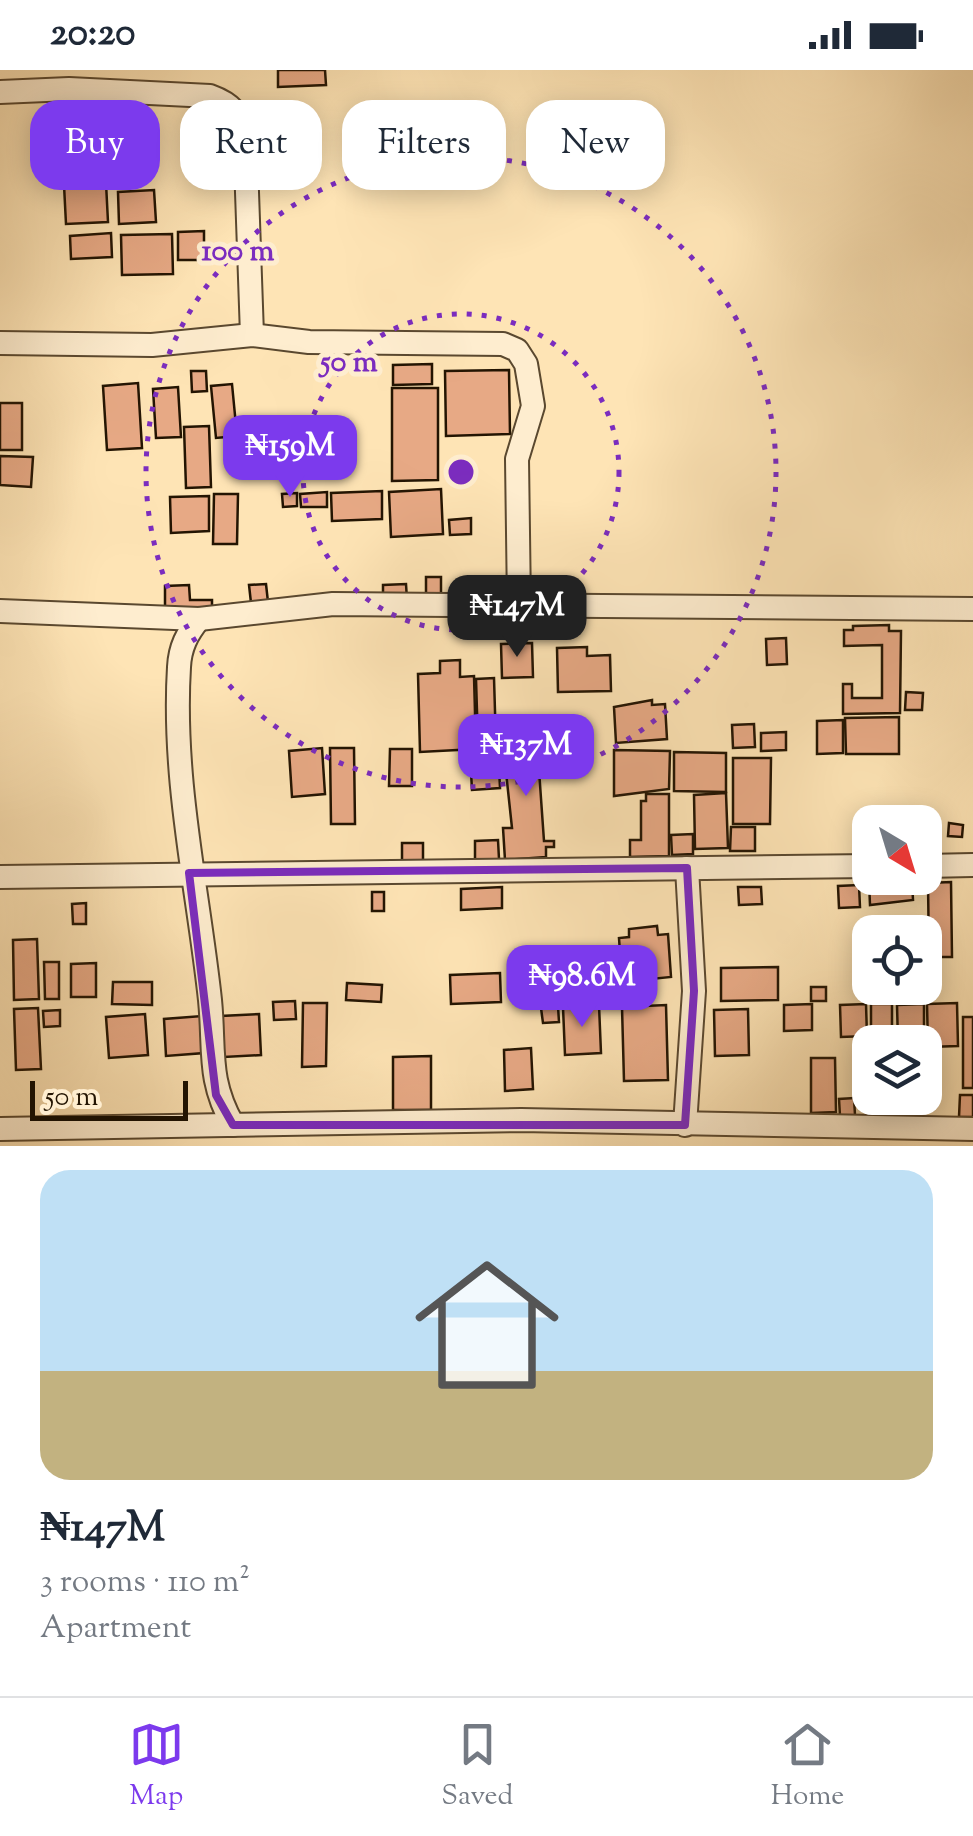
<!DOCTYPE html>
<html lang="en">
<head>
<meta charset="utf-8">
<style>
  :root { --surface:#fff; --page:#f6f6f7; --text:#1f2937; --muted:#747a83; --line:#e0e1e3; --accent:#7c3aed }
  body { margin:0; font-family:"Sorts Mill Goudy",serif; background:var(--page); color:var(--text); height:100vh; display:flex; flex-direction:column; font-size:38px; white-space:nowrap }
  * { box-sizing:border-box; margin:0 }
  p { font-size:32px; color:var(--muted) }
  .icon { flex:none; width:55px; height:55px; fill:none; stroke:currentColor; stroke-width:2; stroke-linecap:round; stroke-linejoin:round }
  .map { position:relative; height:1076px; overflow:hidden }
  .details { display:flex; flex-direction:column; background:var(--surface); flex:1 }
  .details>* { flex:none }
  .banner { position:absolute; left:30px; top:30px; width:915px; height:90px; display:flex; gap:20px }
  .needle { width:65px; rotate:142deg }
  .controls { position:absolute; left:852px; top:735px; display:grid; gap:20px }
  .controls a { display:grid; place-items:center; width:90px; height:90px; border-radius:20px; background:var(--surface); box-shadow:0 5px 25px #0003; font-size:50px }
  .scale { position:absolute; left:30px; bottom:25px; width:158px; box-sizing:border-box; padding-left:10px; border:5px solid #231402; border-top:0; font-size:28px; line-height:35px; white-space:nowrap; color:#231402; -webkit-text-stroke:8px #feedcf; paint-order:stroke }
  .price { position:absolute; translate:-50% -85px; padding:0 22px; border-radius:20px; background:var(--accent); color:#fff; font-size:32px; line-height:65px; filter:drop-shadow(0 2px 5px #0008) }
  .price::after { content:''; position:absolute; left:50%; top:60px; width:30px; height:22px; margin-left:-15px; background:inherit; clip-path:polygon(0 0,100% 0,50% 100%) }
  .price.on { background:#222; color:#fff }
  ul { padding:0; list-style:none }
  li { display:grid; align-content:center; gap:20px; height:530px; padding:0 40px }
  li span { display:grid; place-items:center; height:310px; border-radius:30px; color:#555 }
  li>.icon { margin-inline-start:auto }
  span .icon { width:180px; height:180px; fill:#fffc; stroke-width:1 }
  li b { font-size:42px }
  .tag { padding:0 35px; border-radius:30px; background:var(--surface); box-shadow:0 5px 25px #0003; font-size:35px; line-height:90px }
  .tag.on { background:var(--accent); color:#fff }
  .status { display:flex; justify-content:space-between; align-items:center; height:70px; padding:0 50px; background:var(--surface); direction:ltr }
  .status svg { height:28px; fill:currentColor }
  .dock { display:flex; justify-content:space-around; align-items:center; height:140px; border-top:2px solid var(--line); background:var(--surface); font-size:28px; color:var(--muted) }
  .dock a { display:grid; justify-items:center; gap:5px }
  .dock .on { color:var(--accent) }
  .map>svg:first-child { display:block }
  .building { fill:#e7a985; stroke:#231402; stroke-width:2.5 }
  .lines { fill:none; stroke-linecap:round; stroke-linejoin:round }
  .street-casing { stroke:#5a482f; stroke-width:26 }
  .street { stroke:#feedcf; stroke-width:22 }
  .marked { fill:none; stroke:#7b2cbf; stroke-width:8; stroke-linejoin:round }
  .ring { fill:none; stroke:#7b2cbf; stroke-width:5; stroke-dasharray:5 10 }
  .centre { fill:#7b2cbf; stroke:#feedcf; stroke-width:5 }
  .ring-label { font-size:30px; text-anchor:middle; font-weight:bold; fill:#7b2cbf; stroke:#feedcf; stroke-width:10; stroke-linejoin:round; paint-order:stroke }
</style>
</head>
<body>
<div class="status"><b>20:20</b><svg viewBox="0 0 49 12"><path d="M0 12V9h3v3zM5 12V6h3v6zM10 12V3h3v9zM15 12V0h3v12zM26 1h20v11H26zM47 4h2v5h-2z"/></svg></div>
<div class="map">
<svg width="973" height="1076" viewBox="0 0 973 1076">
  <rect width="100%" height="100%" fill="#fee4b5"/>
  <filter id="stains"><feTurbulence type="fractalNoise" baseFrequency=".002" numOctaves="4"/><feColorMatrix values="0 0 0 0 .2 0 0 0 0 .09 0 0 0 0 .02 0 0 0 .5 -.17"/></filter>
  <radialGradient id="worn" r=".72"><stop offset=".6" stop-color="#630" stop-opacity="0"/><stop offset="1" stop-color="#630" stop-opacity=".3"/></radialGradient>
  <g class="building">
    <polygon points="278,0 325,0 326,15 278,17"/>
    <polygon points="106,113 108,152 66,154 64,115"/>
    <polygon points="154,120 156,152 119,154 118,122"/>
    <polygon points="204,161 204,190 178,190 178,162"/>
    <polygon points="111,163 112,187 71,189 70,166"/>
    <polygon points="172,164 173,204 122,205 121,165"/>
    <polygon points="432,294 432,314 393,315 393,295"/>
    <polygon points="509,300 510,364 446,366 445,301"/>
    <polygon points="191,301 206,301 207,321 192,322"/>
    <polygon points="138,313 142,378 107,380 103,316"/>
    <polygon points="232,314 237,366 216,368 211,316"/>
    <polygon points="178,317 181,367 156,368 153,319"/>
    <polygon points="392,318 438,318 438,410 392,411"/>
    <rect x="0" y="333" width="22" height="47"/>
    <polygon points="209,356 211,417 186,418 184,357"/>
    <polygon points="0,386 33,387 31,417 0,415"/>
    <polygon points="441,419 443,464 391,467 389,422"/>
    <polygon points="382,421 382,449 332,451 331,423"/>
    <polygon points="327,422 327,437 301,437 300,424"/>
    <polygon points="297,423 297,436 283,437 282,424"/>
    <polygon points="214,424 238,424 237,474 213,474"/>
    <polygon points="209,426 209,461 171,463 170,427"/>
    <polygon points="471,448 471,464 450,465 449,450"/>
    <rect x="426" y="507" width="15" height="21"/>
    <polygon points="266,514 268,532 251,533 249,515"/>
    <polygon points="406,514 407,530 383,531 383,515"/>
    <polygon points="189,515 190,530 212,530 212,537 165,538 165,516"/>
    <polygon points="889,555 889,561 901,561 900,643 843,644 843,614 852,614 852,628 882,628 882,575 844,576 844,560 853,560 853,556"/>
    <polygon points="786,568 787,594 767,595 766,569"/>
    <polygon points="532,573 533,607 502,608 501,574"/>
    <polygon points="587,577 587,586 610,585 611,621 558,622 557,578"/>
    <polygon points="460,590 460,607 474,606 476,679 420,682 418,604 440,603 440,591"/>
    <polygon points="494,608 496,674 478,674 476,609"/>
    <polygon points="906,622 923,623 922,640 905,640"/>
    <polygon points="652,630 652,635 665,634 667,669 616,673 614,637"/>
    <polygon points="899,647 899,684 846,684 845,648"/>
    <polygon points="843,650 843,683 817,684 817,651"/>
    <polygon points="754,654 755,677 733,678 732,655"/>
    <polygon points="786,662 786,680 761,681 761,663"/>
    <polygon points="552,670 554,698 539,700 544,771 554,771 554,777 546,777 546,787 505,790 503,758 512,758 503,674"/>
    <polygon points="498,676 500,718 472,720 470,683 478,683 478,677"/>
    <polygon points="322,678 325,724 292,727 289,681"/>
    <polygon points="330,678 354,678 355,754 331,754"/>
    <polygon points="390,679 412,679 412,716 389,716"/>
    <polygon points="614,680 670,681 669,719 614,726"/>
    <polygon points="674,682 726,683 726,722 674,721"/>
    <polygon points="733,688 771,688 770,754 733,754"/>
    <polygon points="726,723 728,778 695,779 694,725"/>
    <polygon points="646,724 669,724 669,786 630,787 630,770 641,770 641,731 646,731"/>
    <polygon points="949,753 963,755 962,767 948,766"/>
    <polygon points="731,757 755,757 755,781 730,781"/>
    <polygon points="693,764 693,784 672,785 671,765"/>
    <polygon points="498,770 499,789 475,790 475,771"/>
    <rect x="402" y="773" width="21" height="18"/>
    <polygon points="912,810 913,830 870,835 869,811"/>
    <polygon points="951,812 952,887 929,887 928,813"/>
    <polygon points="859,815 860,837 839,838 838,816"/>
    <polygon points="502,817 502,838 461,840 461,819"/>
    <polygon points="738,817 761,817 762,834 739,835"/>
    <rect x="372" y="822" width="12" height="19"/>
    <polygon points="86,833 86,854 73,854 72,834"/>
    <polygon points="657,856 658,865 668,864 671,907 622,912 619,868 629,867 629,859"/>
    <polygon points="37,869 39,929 14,930 13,870"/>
    <polygon points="44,892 59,892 59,929 45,929"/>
    <polygon points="96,893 96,927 71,927 71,894"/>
    <polygon points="778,897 778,930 721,931 721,898"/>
    <polygon points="500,903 501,932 451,934 450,905"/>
    <polygon points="113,912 152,912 152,935 112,934"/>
    <polygon points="347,913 382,915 381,932 346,930"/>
    <rect x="811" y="917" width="15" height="14"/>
    <polygon points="884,918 923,918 924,929 885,932"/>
    <polygon points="295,931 296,949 274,950 273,932"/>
    <polygon points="303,933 327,933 326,996 302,997"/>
    <polygon points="957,933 958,976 928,977 927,934"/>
    <polygon points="812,934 812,960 784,961 784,935"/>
    <polygon points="866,934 867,966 841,967 840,935"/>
    <rect x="871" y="934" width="21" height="38"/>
    <polygon points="924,934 924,972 898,972 897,935"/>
    <polygon points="599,935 601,983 565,985 563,937"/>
    <polygon points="666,935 668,1010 624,1011 622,937"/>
    <polygon points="558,936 559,952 543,953 541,938"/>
    <polygon points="38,938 41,999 16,1000 14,939"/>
    <polygon points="748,939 749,985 715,986 714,940"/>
    <polygon points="60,940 60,956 44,957 43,941"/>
    <polygon points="145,944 148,985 109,988 106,947"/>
    <polygon points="259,944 261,985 224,987 221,946"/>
    <polygon points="202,946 204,983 166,986 164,949"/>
    <rect x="963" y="947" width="10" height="71"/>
    <polygon points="531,978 533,1019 505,1021 504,980"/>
    <polygon points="431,986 431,1040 393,1040 393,987"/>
    <polygon points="811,988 835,988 836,1042 811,1043"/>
    <polygon points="960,1025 973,1025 973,1047 959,1047"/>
    <polygon points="854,1028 855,1045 840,1046 839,1029"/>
    <polygon points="912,1028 913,1050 872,1053 871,1031"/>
  </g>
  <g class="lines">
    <g class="street-casing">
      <g id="street">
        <path d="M 0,22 L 69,19 L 210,26 C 232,34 239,43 245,65 L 252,265"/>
        <polyline points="0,273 152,275 252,265 309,272 503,274 517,280 526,294 533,336 517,389 519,536"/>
        <polyline points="0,541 199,549 333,534 973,539"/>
        <path d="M 199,549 C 187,564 180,577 179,597 C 172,710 198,819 210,930 C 215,980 207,1009 233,1055"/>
        <polyline points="925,796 973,795"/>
        <polyline points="0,807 870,796"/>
        <polyline points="685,1055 694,921 687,798"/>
        <polyline points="0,1059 521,1050 973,1059"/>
      </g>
    </g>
    <use href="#street" class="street"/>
  </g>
  <path class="marked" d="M 687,798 L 694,921 L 685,1055 L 233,1055 L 216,1025 L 189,803 Z"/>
  <g class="ring">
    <circle cx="461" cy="402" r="158"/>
    <circle cx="461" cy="402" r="315"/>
  </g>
  <circle cx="461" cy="402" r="15" class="centre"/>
  <g class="ring-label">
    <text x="238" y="190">100 m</text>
    <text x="349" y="301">50 m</text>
  </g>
  <rect width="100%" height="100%" filter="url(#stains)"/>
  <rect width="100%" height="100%" fill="url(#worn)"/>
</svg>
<div class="controls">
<a><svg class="needle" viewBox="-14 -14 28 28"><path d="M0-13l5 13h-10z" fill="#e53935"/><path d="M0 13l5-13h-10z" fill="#747a83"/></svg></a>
<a><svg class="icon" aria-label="locate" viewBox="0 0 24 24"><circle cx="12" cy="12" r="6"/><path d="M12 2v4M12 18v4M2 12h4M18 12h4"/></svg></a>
<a><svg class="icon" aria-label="layers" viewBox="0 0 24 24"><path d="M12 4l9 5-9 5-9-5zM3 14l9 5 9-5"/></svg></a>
</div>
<div class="scale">50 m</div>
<b class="price" style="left:290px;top:430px">₦159M</b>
<b class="price on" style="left:517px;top:590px">₦147M</b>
<b class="price" style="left:526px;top:729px">₦137M</b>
<b class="price" style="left:582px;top:960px">₦98.6M</b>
<div class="banner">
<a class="tag on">Buy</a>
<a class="tag">Rent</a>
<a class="tag">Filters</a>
<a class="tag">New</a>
</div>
</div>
<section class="details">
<ul>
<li><span style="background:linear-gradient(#bfe0f5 65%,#c2b280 0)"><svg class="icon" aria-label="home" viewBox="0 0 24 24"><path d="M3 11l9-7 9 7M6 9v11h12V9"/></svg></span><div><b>₦147M</b><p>3 rooms · 110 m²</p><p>Apartment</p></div></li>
</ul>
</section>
<nav class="dock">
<a class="on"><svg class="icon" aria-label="map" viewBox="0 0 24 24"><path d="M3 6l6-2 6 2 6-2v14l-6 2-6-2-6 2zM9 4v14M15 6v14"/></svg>Map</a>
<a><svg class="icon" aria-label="saved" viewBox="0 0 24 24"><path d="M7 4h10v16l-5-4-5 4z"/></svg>Saved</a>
<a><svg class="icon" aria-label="home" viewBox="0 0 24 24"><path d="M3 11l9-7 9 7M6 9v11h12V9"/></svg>Home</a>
</nav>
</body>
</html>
